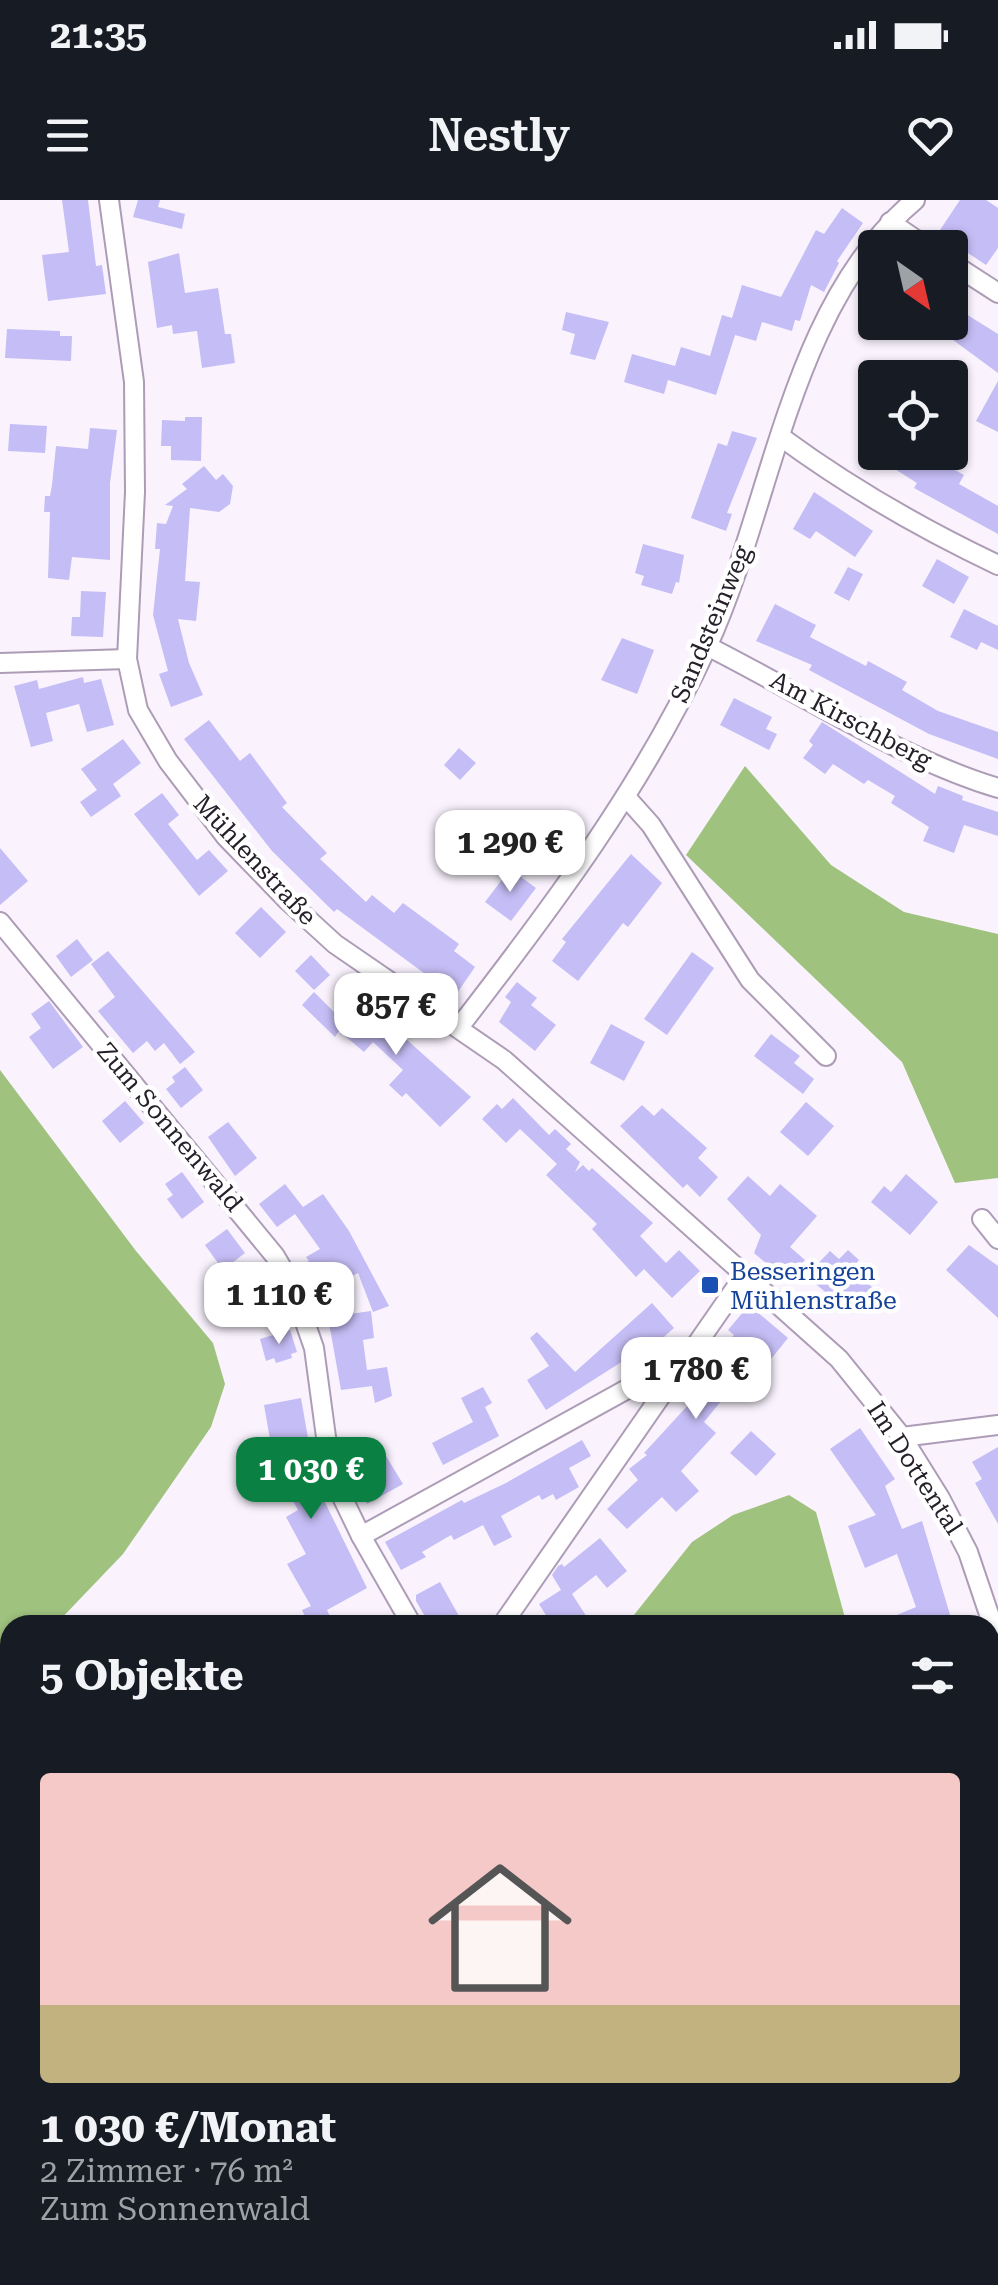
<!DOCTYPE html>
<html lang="de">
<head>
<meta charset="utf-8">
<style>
  :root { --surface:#171b24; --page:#20242c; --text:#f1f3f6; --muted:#9ea1a6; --line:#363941; --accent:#0b8043 }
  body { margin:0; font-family:"Roboto Serif",serif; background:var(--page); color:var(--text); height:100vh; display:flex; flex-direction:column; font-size:38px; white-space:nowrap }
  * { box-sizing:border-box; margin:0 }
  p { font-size:32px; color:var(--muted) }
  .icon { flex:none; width:55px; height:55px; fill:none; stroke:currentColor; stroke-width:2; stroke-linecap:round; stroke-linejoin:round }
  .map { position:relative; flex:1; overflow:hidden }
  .sheet { position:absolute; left:0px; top:1415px; width:1000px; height:670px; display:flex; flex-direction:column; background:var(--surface); border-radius:30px 30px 0 0; box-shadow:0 2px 8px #0004 }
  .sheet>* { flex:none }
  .needle { width:65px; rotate:146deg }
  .controls { position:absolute; left:858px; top:30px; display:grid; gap:20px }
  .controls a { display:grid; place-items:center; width:110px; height:110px; border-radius:10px; background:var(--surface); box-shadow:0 2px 8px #0004; font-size:50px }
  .price { position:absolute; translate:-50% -85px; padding:0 22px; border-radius:20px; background:#fff; color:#222; font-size:32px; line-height:65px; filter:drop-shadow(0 2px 5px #0008) }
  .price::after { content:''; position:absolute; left:50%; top:60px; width:30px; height:22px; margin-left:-15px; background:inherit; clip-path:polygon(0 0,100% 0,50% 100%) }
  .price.active { background:var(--accent); color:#fff }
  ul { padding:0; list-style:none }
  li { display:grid; align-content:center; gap:20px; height:530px; padding:0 40px }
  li+li { border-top:2px solid var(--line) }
  li span { display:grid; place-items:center; height:310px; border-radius:10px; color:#555 }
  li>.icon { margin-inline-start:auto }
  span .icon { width:180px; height:180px; fill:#fffc; stroke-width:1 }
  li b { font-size:42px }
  h2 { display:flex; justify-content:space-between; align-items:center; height:120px; padding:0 40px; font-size:42px }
  .status { display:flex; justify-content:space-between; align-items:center; height:70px; padding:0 50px; background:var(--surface); direction:ltr }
  .status svg { height:28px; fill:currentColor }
  header { display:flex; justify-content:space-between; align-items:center; height:130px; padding:0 40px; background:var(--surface); font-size:45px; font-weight:600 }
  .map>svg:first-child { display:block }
  .green { fill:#bed8a5 }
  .forest { fill:#a0c27f }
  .building { fill:#c5bdf5 }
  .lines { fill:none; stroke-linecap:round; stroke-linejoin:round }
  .street-casing { stroke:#ad9cb6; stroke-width:22 }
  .street { stroke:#fff; stroke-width:18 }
  .transit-dot { fill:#1a4fb4; stroke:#fff; stroke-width:4 }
  .labels { text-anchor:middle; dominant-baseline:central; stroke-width:9; stroke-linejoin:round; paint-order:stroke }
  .street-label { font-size:25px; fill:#26202a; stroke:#fff }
  .transit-label { font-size:25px; fill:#164399; stroke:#fff; text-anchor:start }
</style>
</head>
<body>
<div class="status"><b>21:35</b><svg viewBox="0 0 49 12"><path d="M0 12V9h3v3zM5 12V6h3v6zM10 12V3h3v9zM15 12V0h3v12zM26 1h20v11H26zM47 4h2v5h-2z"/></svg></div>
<header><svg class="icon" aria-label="menu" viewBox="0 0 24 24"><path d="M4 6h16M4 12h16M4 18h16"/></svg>Nestly<svg class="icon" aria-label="heart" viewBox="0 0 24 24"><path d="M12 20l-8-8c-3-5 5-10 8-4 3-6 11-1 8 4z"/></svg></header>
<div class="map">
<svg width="998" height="2085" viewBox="0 0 998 2085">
  <rect width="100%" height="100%" fill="#faf3fe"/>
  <polygon class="green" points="0,1564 10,1569 10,1711 0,1729"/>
  <g class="forest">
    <polygon points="745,566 831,665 904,712 998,734 998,978 955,983 902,862 686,655"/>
    <polygon points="0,870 136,1051 213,1143 225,1184 211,1227 123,1354 55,1425 10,1425 10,1472 0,1482"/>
    <polygon points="789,1295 816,1312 847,1425 626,1425 692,1342 733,1315"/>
    <polygon points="10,1816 10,2067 0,2085 0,1826"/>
    <polygon points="990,1831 998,1846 998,2085 38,2085 42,2075 990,2075"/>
  </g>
  <g class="building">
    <polygon points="62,0 88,0 96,66 102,65 106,94 48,101 42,55 69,52"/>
    <polygon points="138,0 160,0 158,7 185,14 182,29 133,17"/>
    <polygon points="960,0 986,0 998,8 998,48 986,65 938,33"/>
    <polygon points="842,8 863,23 837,61 839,63 824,92 811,85 800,121 795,120 792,131 762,122 756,141 735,135 716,195 668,180 664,194 624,182 632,154 675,166 681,147 710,156 722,115 732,118 742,85 781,97 816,30 824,34"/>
    <polygon points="179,53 185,93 218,88 225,134 231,134 235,163 202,168 197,131 173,134 172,125 157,128 148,62"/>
    <polygon points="950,104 998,134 998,173 949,137 953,130"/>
    <polygon points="566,112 609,122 595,160 570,154 575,134 562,130"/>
    <polygon points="7,129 60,131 60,136 72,136 71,161 5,158"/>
    <polygon points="998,181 998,232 976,221"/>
    <polygon points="185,217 202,217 201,261 171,260 171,246 161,246 162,220 185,221"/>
    <polygon points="10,224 47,226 45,253 8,251"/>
    <polygon points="90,228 117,230 110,283 110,360 72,357 69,380 48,378 50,312 44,312 45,296 50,296 52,285 56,246 88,249"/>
    <polygon points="732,231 757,238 727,313 732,314 726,331 691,318 718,243 727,246"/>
    <polygon points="868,252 922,252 964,275 959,284 998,306 998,334 914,288 917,283"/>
    <polygon points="204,266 216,280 223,274 233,286 230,304 219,312 190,308 185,381 200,382 196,421 178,419 189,463 203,495 171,507 159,474 168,471 153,415 160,349 155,349 157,323 166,324 173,306 165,305 187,289 182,284"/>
    <polygon points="814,292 873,331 855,357 816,331 810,339 793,329"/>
    <polygon points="643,344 684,355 679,383 676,382 672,394 641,385 644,376 635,373"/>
    <polygon points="937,359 969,377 954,404 922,386"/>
    <polygon points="848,367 863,374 849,401 834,393"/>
    <polygon points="81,391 106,392 103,437 71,436 72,417 80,417"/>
    <polygon points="775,404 816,425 810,437 866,466 868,461 907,482 902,490 938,511 998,532 998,559 929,534 809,470 812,465 756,441"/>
    <polygon points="964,409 998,426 998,450 981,442 977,450 950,437"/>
    <polygon points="622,438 654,450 637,494 601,480"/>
    <polygon points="83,477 84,483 101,479 114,525 87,532 79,504 46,513 53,541 31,547 14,486 37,480 39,489"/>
    <polygon points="734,498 772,517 766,529 777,534 769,550 720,525"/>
    <polygon points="209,520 240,561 250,553 287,603 282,607 327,653 320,659 366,702 372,695 394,713 403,703 459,744 454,751 475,767 455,796 337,709 334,712 272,651 184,539"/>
    <polygon points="822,522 935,594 938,586 963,596 962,600 998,612 998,636 964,625 954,653 923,641 929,627 891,603 895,596 868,580 864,584 833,564 825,574 803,558 813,545 809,541"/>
    <polygon points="123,539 141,563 113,584 121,596 91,617 80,602 97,590 81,569"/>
    <polygon points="459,548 476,563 460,580 444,565"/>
    <polygon points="162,593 179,615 168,624 197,660 209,650 228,671 199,696 134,614"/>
    <polygon points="0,648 28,681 0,705"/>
    <polygon points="631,654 662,683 628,727 623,723 578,781 552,761 566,742 562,739"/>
    <polygon points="510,669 536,688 511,721 485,702"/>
    <polygon points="261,707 286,732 260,758 235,733"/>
    <polygon points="77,739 93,760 71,777 56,756"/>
    <polygon points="108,751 195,852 180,864 164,843 155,851 147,841 133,853 98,811 115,797 91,764"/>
    <polygon points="692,752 714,768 667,835 644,819"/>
    <polygon points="311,755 330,775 314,790 295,771"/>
    <polygon points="517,782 537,798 531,805 556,825 535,851 499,822 511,802 505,797"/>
    <polygon points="314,792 338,816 350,802 377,825 389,810 405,823 398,832 471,897 440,927 406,893 402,897 389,885 403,870 373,842 364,852 339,831 335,837 302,805"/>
    <polygon points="49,801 83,847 53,869 29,837 41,828 31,814"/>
    <polygon points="611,824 645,842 624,881 590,863"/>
    <polygon points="771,834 800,856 794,863 814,879 803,894 754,856"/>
    <polygon points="185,867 203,890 181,908 166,889 175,882 172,877"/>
    <polygon points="513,898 549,935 555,929 571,944 566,949 580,962 575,972 583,965 589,971 592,968 653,1023 640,1036 666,1063 679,1050 700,1071 672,1098 644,1069 636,1077 592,1029 597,1024 546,975 557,964 520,929 506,943 482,919 497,904 502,909"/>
    <polygon points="125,901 144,923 120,943 102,921"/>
    <polygon points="806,902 834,926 808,956 780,932"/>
    <polygon points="642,905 654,916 662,908 707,948 698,958 718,977 700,997 687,984 683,988 620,926"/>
    <polygon points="228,922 257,958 235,976 208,937"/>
    <polygon points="182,972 204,1002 182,1019 167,999 173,995 165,984"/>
    <polygon points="906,974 938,1002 910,1035 871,1002 884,986 891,992"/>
    <polygon points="748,976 770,996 780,984 817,1016 790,1047 805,1060 787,1081 754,1053 761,1035 727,999"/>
    <polygon points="285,984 303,1007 323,994 349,1031 389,1106 373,1112 358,1073 320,1092 303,1065 309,1061 306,1057 320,1049 295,1014 277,1027 259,1004"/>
    <polygon points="227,1029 245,1053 223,1070 205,1045"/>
    <polygon points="969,1045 998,1066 998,1118 946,1070"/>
    <polygon points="848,1050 859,1060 852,1068 875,1090 852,1114 806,1076 830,1051 839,1059"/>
    <polygon points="652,1103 674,1128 648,1151 645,1147 546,1210 527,1180 549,1166 530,1138 537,1132 575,1172"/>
    <polygon points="749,1105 788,1138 767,1164 758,1156 704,1222 716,1233 681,1271 699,1291 676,1312 662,1297 627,1329 607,1309 638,1280 629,1269 647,1255 644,1253 701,1191 693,1184 734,1135 728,1130"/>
    <polygon points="371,1111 374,1138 363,1140 367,1170 387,1167 392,1196 375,1203 372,1186 341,1190 328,1117"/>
    <polygon points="290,1130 297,1152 291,1154 292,1158 276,1163 274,1158 266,1161 260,1139"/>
    <polygon points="483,1187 492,1203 485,1207 499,1236 443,1265 432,1243 473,1222 461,1198"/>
    <polygon points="301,1198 308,1238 300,1239 298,1261 307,1279 312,1276 367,1388 327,1410 334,1425 309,1425 302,1410 311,1406 287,1364 306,1354 286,1317 298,1310 276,1269 280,1243 271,1245 264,1205"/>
    <polygon points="860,1228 895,1279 885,1286 902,1329 922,1321 951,1418 931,1425 873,1425 916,1407 897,1354 865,1368 848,1326 876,1315 830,1249"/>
    <polygon points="751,1231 776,1254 756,1276 730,1253"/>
    <polygon points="582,1240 591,1256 569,1268 579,1287 556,1300 553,1294 542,1300 539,1295 501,1316 512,1337 494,1346 483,1325 454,1340 451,1335 422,1352 426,1357 401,1370 385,1342 462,1300 464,1303 506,1283"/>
    <polygon points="998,1247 998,1324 975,1283 982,1279 972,1262"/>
    <polygon points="363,1255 369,1266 386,1256 403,1284 367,1304 347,1264"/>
    <polygon points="600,1338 627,1371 607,1388 596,1375 572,1394 592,1425 552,1425 539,1404 561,1390 552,1375 558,1366 562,1364 564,1367"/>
    <polygon points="440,1382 450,1400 464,1425 430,1425 416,1401 416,1395"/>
  </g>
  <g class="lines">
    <g class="street-casing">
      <g id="street">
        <polyline points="109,0 134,182 135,292 127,459 138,510 168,561 226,637 288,701 335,744 504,860 839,1159 902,1237 940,1298 968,1352 998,1441"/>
        <polyline points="890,22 928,48"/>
        <polyline points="950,62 998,93"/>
        <path d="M 781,237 C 849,287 922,329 998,365"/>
        <path d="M 707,446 C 799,492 901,559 998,588"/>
        <polyline points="0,463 127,459"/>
        <polyline points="626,597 651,625 750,780 826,856"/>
        <polyline points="0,722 275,1056 292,1085 314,1148 331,1274 361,1336 412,1425"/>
        <path d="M 460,826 C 553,706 643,586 707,447 C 773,304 789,106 915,0"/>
        <polyline points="982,1019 998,1039"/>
        <polyline points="902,1237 998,1225"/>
        <polyline points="361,1336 658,1172 678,1167"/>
        <polyline points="502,1425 744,1076"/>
        <polyline points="20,2085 25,2075"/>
      </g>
    </g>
    <use href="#street" class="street"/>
  </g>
  <rect class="transit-dot" x="700" y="1075" width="20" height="20" rx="5"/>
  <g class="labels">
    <g class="street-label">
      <text transform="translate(711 424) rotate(-67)">Sandsteinweg</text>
      <text transform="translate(851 520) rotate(28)">Am Kirschberg</text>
      <text transform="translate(255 660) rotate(47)">Mühlenstraße</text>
      <text transform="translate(170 927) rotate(50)">Zum Sonnenwald</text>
      <text transform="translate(915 1268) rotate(57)">Im Dottental</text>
    </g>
    <g class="transit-label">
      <text x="730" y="1071">Besseringen<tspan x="730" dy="29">Mühlenstraße</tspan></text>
    </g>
  </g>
</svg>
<div class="controls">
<a><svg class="needle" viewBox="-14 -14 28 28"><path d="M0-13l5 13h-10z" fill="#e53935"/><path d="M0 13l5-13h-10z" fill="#9ea1a6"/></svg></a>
<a><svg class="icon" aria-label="locate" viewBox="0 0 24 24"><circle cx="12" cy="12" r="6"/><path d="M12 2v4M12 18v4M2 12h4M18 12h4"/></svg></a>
</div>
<b class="price" style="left:510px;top:695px">1 290 €</b>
<b class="price" style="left:396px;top:858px">857 €</b>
<b class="price" style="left:279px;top:1147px">1 110 €</b>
<b class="price" style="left:696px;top:1222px">1 780 €</b>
<b class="price active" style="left:311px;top:1322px">1 030 €</b>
<section class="sheet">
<h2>5 Objekte<svg class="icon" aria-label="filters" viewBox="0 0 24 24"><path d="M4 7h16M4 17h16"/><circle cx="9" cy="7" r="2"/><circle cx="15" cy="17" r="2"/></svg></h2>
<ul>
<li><span style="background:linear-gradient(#f6c9c9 75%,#c2b280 0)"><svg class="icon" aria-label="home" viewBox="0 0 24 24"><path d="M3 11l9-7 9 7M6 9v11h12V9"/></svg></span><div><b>1 030 €/Monat</b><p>2 Zimmer · 76 m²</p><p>Zum Sonnenwald</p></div></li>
</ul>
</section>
</div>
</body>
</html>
